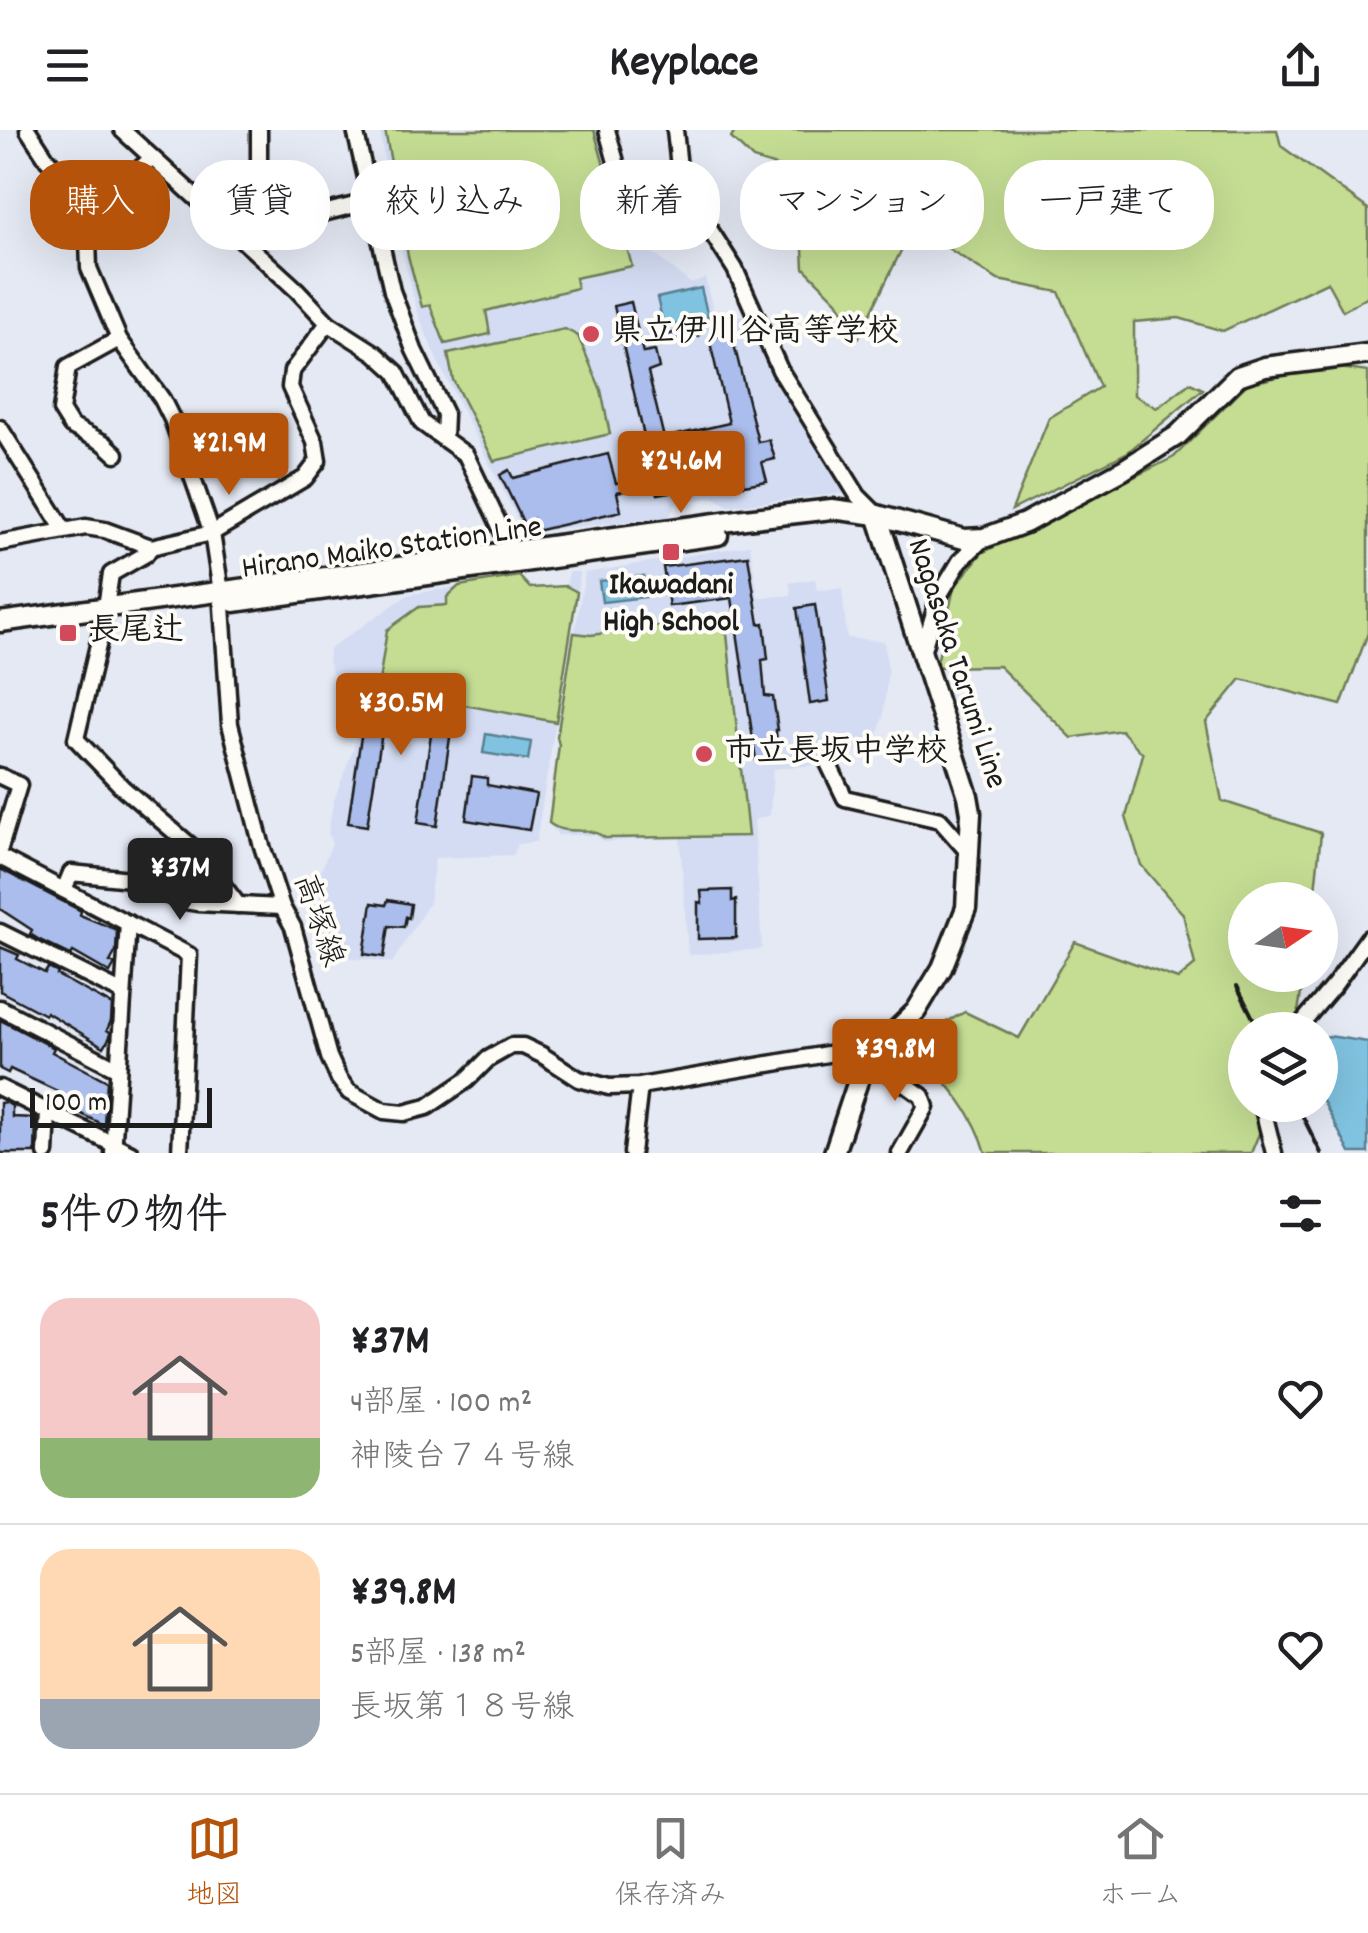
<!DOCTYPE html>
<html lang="ja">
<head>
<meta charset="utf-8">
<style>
  :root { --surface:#fff; --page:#f2f2f2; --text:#202124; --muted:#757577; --line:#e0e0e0; --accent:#b45309 }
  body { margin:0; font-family:Dekko,"Klee One",sans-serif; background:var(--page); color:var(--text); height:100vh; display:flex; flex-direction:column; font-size:38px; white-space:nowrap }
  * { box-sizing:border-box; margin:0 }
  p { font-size:32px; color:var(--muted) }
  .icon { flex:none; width:55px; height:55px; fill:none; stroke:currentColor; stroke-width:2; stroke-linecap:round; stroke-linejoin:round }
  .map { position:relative; height:1023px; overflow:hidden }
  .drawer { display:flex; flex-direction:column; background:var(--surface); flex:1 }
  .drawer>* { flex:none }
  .guide { position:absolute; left:30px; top:30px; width:1310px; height:90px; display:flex; gap:20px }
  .needle { width:65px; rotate:77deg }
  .tools { position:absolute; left:1228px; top:752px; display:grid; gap:20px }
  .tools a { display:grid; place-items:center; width:110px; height:110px; border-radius:50%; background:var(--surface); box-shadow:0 10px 40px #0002; font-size:50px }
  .scale { position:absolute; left:30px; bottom:25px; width:182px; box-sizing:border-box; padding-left:10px; border:5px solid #1c1c1c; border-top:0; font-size:28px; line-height:35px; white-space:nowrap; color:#1c1c1c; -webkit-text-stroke:8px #fdfcf7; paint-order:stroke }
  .price { position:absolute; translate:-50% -85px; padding:0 22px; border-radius:10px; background:var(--accent); color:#fff; font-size:32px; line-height:65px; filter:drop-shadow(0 2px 5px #0008) }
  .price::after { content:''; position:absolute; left:50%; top:60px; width:30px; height:22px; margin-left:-15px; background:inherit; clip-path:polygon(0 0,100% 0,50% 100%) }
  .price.selected { background:#222; color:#fff }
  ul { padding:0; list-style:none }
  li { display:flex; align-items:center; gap:30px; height:250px; padding:0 40px }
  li+li { border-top:2px solid var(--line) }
  li span { display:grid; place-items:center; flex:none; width:280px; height:200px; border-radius:30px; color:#555 }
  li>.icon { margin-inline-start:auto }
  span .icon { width:120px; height:120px; fill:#fffc; stroke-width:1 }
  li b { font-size:42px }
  h2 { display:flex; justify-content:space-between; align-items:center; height:120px; padding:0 40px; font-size:42px }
  .tag { padding:0 35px; border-radius:40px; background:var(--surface); box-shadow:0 10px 40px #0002; font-size:35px; line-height:90px }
  .tag.selected { background:var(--accent); color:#fff }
  header { display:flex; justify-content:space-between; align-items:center; height:130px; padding:0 40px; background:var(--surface); font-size:45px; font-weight:800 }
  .tabs { display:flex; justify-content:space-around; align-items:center; height:140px; border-top:2px solid var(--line); background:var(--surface); font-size:28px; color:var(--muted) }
  .tabs a { display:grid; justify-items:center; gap:5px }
  .tabs .selected { color:var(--accent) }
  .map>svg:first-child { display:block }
  .built { fill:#d3dcf2 }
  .green { fill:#c4dd93; stroke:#707c58; stroke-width:2.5 }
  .water { fill:#80c3e1; stroke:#588092; stroke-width:2.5 }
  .building { fill:#aabdec; stroke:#1c1c1c; stroke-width:2.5 }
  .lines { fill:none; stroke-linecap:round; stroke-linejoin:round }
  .minor-casing { stroke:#1c1c1c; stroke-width:21 }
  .major-casing { stroke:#1c1c1c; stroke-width:25 }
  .minor { stroke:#fdfcf7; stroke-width:14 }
  .major { stroke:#fdfcf7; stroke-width:18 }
  .rail { stroke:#1c1c1c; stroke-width:4 }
  .poi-dot { fill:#d1495b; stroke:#fdfcf7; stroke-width:4 }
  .labels { text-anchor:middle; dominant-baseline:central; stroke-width:8; stroke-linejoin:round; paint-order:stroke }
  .poi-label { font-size:32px; font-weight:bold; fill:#1c1c1c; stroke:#fdfcf7; text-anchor:start }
  .street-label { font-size:32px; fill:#1c1c1c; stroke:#fdfcf7 }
</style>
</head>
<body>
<header><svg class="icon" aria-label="menu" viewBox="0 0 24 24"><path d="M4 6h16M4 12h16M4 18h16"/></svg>Keyplace<svg class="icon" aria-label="share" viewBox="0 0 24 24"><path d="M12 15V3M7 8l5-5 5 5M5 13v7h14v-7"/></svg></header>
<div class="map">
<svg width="1368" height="1023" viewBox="0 0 1368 1023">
  <rect width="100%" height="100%" fill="#e4e9f4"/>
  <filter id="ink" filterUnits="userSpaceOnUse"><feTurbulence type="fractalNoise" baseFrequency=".01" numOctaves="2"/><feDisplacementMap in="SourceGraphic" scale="20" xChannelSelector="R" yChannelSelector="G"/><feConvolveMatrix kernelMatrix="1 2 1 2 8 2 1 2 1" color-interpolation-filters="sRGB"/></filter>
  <g filter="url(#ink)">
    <g class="built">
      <polygon points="380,0 599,0 620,71 626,70 639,112 690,153 705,148 716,192 747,184 785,265 819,313 846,363 728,376 714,367 676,374 669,387 535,401 521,396 436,228 417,181 391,77"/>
      <polygon points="750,415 758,468 792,465 789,453 815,449 817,460 842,459 847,508 884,511 888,540 883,587 877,609 835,633 773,639 770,685 754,690 762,819 688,825 680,707 604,712 595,705 558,705 549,693 559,615 557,607 585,443"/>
      <polygon points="569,442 580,442 536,712 518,714 513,725 435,728 429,773 392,833 338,826 319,797 321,741 332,713 328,704 333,673 354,617 359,582 339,578 341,567 328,531 329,519 408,465 519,446 530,458 566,456"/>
    </g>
    <g class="green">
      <polygon points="385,0 594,0 632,136 575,148 577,158 486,181 490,204 445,214 430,175 422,177 408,126"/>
      <polygon points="736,0 1277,0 1281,16 1368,79 1368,166 1343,181 1327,152 1223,201 1179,188 1134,192 1134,265 1157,278 1190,253 1203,259 1128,322 1012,380 1049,288 1100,257 1059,162 998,150 913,96 859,207 837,171 804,138 802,100 812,75 795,42 753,29 731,8"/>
      <polygon points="565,199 578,206 601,260 610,304 494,331 453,250 448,224"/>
      <path d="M 1326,236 L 1368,242 L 1368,503 L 1341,575 L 1241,549 L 1206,592 L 1222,671 L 1321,703 L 1314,770 L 1245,770 L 1245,845 L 1304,845 L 1295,900 L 1245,900 L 1245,975 L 1271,975 L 1251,1023 L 986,1023 C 975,983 948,953 919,925 L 941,895 L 965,882 L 1019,908 L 1075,812 L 1178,849 L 1195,835 L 1183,784 L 1141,735 L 1126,687 L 1143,624 L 1121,600 L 1072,608 L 999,536 L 936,537 L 954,458 L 982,423 L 1174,327 L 1247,254 Z"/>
      <polygon points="519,446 530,458 566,456 577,462 556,592 378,559 387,500 419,477 447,475 447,467 459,456"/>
      <path d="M 705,490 L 727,504 L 748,706 L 605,708 C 586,693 568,708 549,693 L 559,615 L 557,607 L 574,503 L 591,505 Z"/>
    </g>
    <g class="water">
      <polygon points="701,158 708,187 664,197 657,168"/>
      <polygon points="644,446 646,467 602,472 599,451"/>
      <polygon points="486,604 531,612 528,630 483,623"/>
      <polygon points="1329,906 1368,912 1368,1023 1350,1023 1320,965 1320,908"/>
    </g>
    <g class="building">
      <polygon points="631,172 643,223 655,221 659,238 648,242 664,308 729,293 709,208 731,202 758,312 769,310 775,329 762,332 767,351 744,355 735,320 675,334 681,356 676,357 676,361 658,364 655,354 617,362 621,381 536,401 533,389 524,394 500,345 509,340 513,348 608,324 616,353 653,345 614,176"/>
      <polygon points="697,197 699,206 660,216 658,207"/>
      <polygon points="748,426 759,494 764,493 768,529 762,530 765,566 773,567 778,600 776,600 778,628 756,630 732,468 669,476 663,437"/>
      <polygon points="815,475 829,571 810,574 797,478"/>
      <polygon points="366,573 453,587 437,696 418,693 431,604 383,596 367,696 348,693"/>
      <polygon points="472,646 487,648 487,655 536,664 529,700 466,690"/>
      <polygon points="0,739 81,781 80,785 117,800 116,821 110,832 115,834 110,843 73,822 71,825 38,809 30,804 32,800 0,779"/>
      <polygon points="732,760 732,771 736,770 736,808 698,809 698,772 702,773 701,761"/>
      <polygon points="388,770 411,774 409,788 406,787 404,797 389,796 384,827 364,824 372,773 386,775"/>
      <polygon points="0,817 19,825 17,829 45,843 48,838 58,843 57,845 112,875 111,891 107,900 110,902 110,907 104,917 46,882 45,885 0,861"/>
      <polygon points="0,890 54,918 52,922 107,951 104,995 71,979 73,974 55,966 57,961 10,939 8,943 0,939"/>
      <polygon points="5,972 12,976 12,987 36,988 35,1023 0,1023 0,973"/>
    </g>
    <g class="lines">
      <g class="minor-casing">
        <g id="minor">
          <polyline points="28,0 47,29 94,79 88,110 89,138 119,209 162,269 172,289 212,403 221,462 230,594 261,713 282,777 293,797 329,927 339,949 349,962 384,981 404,983 427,977 467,950 488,929 511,916 523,916 542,925 579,949 609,957 640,956 839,922 865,915 878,918"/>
          <polyline points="122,0 297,160 328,193 375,223 396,242 422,293 466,325 516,430"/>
          <polyline points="259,0 259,36 311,86 371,71"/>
          <polyline points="355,0 392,161 414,220 445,284 444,309"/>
          <polyline points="607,0 625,64 680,47"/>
          <polyline points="675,0 680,47 701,86 735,139 780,240 858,366 877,385"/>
          <polyline points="94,79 152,28"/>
          <polyline points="0,298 64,400"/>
          <polyline points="116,324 104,313 71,296 61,280 68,237 119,209"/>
          <polyline points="0,413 86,397 105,400 151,417 212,403 305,348 318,331 315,312 290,257 292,241 328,193"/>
          <polyline points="151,417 146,424 111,444 104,490 76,609 123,658 198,722 238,775"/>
          <polyline points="922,523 939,466 960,431 984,408"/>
          <polyline points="828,633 845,668 940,690 969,723"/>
          <polyline points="0,646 19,655 0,718"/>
          <polyline points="0,727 189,825 180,1023"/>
          <polyline points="64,760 71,743 131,749 179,770 197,773 282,777"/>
          <polyline points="0,802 123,863"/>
          <polyline points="0,878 118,939"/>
          <polyline points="1296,900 1335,854 1368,808"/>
          <polyline points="870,929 922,966 926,977 900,1023"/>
          <polyline points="0,958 131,1023"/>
          <polyline points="1262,975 1274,1023"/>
          <polyline points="46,1023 48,982"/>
          <polyline points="113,1023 128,793"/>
          <polyline points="632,1023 640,956"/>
        </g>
      </g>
      <g class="major-casing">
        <g id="major">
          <polyline points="234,472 718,405"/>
          <polyline points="0,492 745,389 832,379 877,385 964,409 984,408 1025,393 1123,340 1178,305 1238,246 1265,237 1368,224"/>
          <polyline points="834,1023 858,951 870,929 878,918 916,881 942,838 966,778 971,683 968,666 877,385"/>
        </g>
      </g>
      <use href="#minor" class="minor"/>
      <use href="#major" class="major"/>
      <g class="rail">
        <polyline points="1237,856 1259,900"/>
        <polyline points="1297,975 1321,1023"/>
      </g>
    </g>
  </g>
  <g class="poi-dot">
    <circle cx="591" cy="204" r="10"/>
    <rect x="661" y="412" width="20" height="20" rx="5"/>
    <rect x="58" y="493" width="20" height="20" rx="5"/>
    <circle cx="704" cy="624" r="10"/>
  </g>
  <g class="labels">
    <g class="poi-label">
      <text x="611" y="204">県立伊川谷高等学校</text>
      <text x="671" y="457" text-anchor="middle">Ikawadani<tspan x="671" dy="37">High School</tspan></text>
      <text x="88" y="503">長尾辻</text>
      <text x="724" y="624">市立長坂中学校</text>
    </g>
    <g class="street-label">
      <text transform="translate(392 420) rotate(-8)">Hirano Maiko Station Line</text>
      <text transform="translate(955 534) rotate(72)">Nagasaka Tarumi Line</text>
      <text transform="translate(316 791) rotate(71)">高塚線</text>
    </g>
  </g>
</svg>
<div class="tools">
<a><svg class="needle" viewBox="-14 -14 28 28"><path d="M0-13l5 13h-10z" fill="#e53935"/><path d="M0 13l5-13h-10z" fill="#757577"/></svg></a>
<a><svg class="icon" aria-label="layers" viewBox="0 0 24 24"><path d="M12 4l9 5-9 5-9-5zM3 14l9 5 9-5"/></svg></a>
</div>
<div class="scale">100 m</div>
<b class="price" style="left:229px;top:368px">¥21.9M</b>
<b class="price" style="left:681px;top:386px">¥24.6M</b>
<b class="price" style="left:401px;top:628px">¥30.5M</b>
<b class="price selected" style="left:180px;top:793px">¥37M</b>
<b class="price" style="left:895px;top:974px">¥39.8M</b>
<div class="guide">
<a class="tag selected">購入</a>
<a class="tag">賃貸</a>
<a class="tag">絞り込み</a>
<a class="tag">新着</a>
<a class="tag">マンション</a>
<a class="tag">一戸建て</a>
</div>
</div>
<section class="drawer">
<h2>5件の物件<svg class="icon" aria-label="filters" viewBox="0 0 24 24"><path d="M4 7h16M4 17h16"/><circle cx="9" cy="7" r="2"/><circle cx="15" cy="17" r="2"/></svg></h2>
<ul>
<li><span style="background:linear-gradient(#f6c9c9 70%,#8fb573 0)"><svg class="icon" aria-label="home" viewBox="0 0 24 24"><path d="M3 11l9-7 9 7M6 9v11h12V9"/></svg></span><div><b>¥37M</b><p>4部屋 · 100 m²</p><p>神陵台７４号線</p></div><svg class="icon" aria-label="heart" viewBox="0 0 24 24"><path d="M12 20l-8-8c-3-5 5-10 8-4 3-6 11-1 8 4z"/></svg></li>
<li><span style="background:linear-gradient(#ffd9b3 75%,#9aa5b1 0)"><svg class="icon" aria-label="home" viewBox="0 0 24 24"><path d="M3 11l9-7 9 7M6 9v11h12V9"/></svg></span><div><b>¥39.8M</b><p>5部屋 · 138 m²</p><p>長坂第１８号線</p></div><svg class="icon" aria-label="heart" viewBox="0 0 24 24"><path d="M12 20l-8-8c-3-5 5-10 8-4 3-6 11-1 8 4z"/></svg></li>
</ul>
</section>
<nav class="tabs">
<a class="selected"><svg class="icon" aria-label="map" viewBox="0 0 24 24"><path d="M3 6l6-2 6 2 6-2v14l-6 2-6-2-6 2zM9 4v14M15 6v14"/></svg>地図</a>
<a><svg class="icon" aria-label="saved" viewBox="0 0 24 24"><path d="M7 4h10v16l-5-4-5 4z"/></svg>保存済み</a>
<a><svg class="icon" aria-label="home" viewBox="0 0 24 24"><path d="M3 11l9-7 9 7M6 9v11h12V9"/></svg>ホーム</a>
</nav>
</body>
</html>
